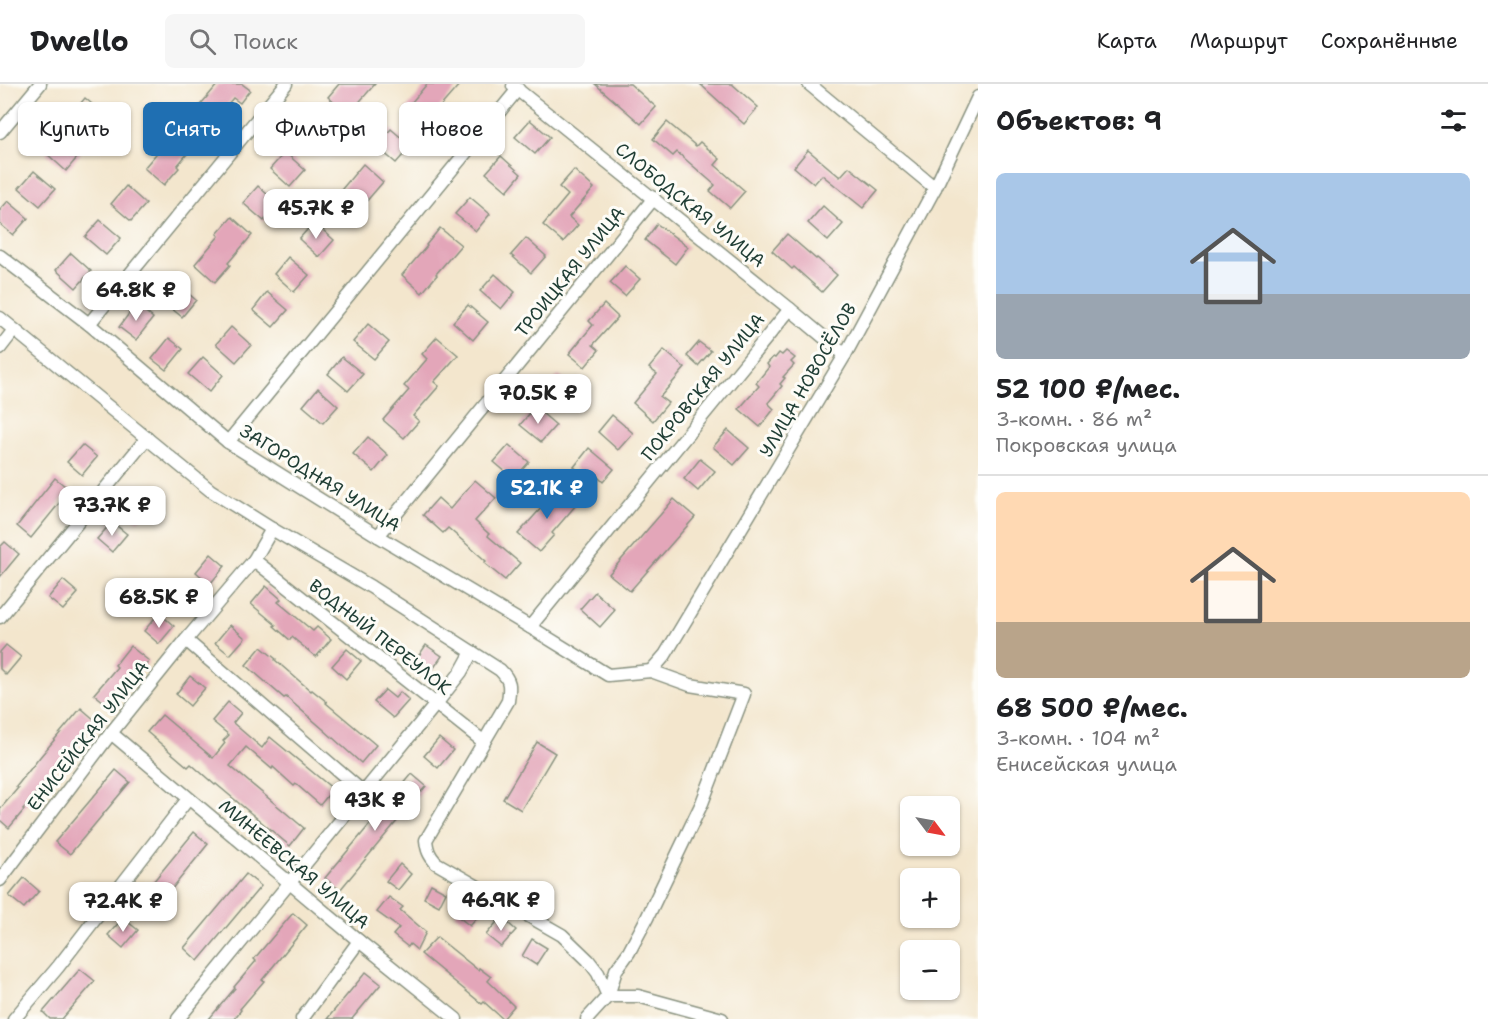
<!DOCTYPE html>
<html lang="ru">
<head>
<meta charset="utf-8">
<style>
  :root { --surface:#fff; --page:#f6f6f6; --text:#202124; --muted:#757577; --line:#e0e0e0; --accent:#1f6fb2 }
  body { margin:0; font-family:"Shantell Sans",sans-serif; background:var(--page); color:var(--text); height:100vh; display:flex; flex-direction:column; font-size:22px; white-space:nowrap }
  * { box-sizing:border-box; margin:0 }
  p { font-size:20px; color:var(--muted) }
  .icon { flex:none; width:33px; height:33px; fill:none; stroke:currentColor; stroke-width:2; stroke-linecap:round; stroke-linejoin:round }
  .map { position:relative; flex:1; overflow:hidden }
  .drawer { display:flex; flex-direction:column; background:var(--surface); width:510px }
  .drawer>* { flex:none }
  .banner { position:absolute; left:18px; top:18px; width:570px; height:54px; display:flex; gap:12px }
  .needle { width:39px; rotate:122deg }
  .fabs { position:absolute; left:900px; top:712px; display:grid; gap:12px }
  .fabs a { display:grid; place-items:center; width:60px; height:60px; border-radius:9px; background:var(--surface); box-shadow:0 2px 4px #0004; font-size:30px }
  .price { position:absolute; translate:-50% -51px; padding:0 14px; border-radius:12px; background:#fff; color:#222; font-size:20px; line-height:39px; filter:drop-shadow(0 2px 3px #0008) }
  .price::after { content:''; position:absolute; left:50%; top:36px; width:18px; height:14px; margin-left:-9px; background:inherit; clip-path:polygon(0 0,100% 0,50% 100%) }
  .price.active { background:var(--accent); color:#fff }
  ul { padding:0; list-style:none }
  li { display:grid; align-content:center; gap:12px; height:318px; padding:0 18px }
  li+li { border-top:2px solid var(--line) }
  li span { display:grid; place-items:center; height:186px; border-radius:9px; color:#555 }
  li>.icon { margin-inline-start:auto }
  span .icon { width:108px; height:108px; fill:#fffc; stroke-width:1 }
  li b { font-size:26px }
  h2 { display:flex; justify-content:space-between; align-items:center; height:72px; padding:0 18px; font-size:26px }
  .tag { padding:0 21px; border-radius:9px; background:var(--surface); box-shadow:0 2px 4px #0004; font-size:21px; line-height:54px }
  .tag.active { background:var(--accent); color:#fff }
  header { display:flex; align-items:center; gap:36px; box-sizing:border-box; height:84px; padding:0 30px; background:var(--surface); border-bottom:2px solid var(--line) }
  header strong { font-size:28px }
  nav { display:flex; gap:33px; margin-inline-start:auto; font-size:21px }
  .search { width:420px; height:54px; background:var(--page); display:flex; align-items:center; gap:15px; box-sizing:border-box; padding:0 21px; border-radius:9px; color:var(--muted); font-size:22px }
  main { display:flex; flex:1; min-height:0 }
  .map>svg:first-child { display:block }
  .building { fill:#e3a6b9 }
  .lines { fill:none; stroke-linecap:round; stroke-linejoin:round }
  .minor-casing { stroke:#899280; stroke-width:15 }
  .minor { stroke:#fff; stroke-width:12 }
  .labels { text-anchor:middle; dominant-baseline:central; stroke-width:6; stroke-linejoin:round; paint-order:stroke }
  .street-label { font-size:18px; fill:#1f3d34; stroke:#fdfcf7 }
</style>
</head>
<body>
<header>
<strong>Dwello</strong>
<div class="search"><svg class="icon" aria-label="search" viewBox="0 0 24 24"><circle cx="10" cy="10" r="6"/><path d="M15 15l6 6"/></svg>Поиск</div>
<nav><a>Карта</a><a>Маршрут</a><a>Сохранённые</a></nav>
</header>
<main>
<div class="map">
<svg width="978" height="935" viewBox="0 0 978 935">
  <rect width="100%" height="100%" fill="#fdfcf7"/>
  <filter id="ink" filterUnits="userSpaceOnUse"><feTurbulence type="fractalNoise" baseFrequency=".0167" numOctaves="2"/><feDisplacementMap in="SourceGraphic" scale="12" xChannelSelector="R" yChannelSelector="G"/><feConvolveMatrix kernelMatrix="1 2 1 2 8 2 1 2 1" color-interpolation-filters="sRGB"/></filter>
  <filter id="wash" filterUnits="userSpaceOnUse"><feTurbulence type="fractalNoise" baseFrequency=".008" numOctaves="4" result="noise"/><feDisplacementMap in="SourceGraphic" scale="24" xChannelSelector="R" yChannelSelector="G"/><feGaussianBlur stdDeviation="1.35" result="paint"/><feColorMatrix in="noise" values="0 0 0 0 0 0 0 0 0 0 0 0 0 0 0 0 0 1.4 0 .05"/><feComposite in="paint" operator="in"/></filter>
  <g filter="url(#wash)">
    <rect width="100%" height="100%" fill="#f3e6cd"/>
    <g id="blocks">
      <g class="building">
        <polygon points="218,0 242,0 250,6 240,19 233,14 221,28 228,34 218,45 212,40 177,82 179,84 164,101 144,84 168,56 166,54 180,37 184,40"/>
        <polygon points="339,0 375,0 348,31 328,13"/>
        <polygon points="427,0 460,0 439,24 441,25 426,43 406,25"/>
        <polygon points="595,0 630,0 656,23 641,40"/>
        <polygon points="700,0 732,0 758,23 744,40"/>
        <polygon points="85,14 106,32 91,49 71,31"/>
        <polygon points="312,34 332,52 317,69 297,52"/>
        <polygon points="530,36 550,53 535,70 515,53"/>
        <polygon points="667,38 696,62 700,58 720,75 715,81 745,107 730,124 710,107 715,101 677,68 673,72 653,55"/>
        <polygon points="391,45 411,62 396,79 376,62"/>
        <polygon points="61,52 81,69 66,87 46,69"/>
        <polygon points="808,66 840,93 849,83 878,106 863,124 822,91 814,100 794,83"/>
        <polygon points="285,68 305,86 290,103 270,85"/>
        <polygon points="501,72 521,90 507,107 486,89"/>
        <polygon points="363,80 383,98 346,141 326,124"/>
        <polygon points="574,86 594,104 569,133 578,141 563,158 543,141 568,111 559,103"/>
        <polygon points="34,87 55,105 40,122 19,104"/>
        <polygon points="126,102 146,120 131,137 111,120"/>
        <polygon points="258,102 278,120 264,137 243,119"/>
        <polygon points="470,113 490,130 476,147 455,130"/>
        <polygon points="8,117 28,134 13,151 0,140 0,126"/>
        <polygon points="823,122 843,140 828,157 808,139"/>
        <polygon points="232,133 252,151 228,179 230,181 215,198 195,180 219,152 217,150"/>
        <polygon points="100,136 121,154 106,171 85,153"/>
        <polygon points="314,138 334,156 319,173 299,155"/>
        <polygon points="657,140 688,163 675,180 645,156"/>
        <polygon points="440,144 461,161 436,190 437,191 422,209 402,191 427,162 426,161"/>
        <polygon points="787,150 816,175 817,174 837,191 822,208 794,183 792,185 772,167"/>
        <polygon points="526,154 546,172 531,189 511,171"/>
        <polygon points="71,169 91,187 76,204 56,186"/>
        <polygon points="288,173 309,191 294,208 274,190"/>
        <polygon points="625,182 640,195 625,212 610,199"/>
        <polygon points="495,190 515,208 501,225 480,207"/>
        <polygon points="176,199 196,216 182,233 161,216"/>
        <polygon points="267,208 288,226 273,243 253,226"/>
        <polygon points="136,220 153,234 136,256 119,243"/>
        <polygon points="604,220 618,233 593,261 599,266 585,283 569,270 593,241 589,237"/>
        <polygon points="468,221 488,238 473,256 453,238"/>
        <polygon points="368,240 389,258 374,275 353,258"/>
        <polygon points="231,243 251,261 236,278 216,260"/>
        <polygon points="437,253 458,271 434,298 439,302 413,332 419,337 404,354 383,336 409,306 404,302 427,275 422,270"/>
        <polygon points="169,254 183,265 166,286 152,275"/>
        <polygon points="699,258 711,267 698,282 687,272"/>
        <polygon points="664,266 685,284 660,313 668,319 653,337 633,319 657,290 649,284"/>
        <polygon points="786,267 795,274 791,278 794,281 783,293 785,294 780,300 782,302 768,319 774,325 760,343 739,325 759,302 756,299 769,283 767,280 773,273 775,274 779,269 782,271"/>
        <polygon points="203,273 223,291 209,308 188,290"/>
        <polygon points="342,273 363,290 348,307 328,290"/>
        <polygon points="559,291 580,309 565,326 544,308"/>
        <polygon points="318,304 338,322 323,339 303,322"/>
        <polygon points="535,323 556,341 541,358 520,341"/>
        <polygon points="612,331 633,349 618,366 598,348"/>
        <polygon points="728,346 749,364 734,381 713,363"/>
        <polygon points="368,353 388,371 374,388 353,370"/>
        <polygon points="82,361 97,373 82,391 67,378"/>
        <polygon points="509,361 529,378 514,395 494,378"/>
        <polygon points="589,364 614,385 603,398 597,392 592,398 574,383"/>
        <polygon points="700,375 715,387 698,407 684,395"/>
        <polygon points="55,394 70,406 31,454 17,442"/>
        <polygon points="475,396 496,414 475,437 489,450 488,452 520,479 505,496 484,479 486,477 448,444 443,449 423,431 438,414 450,425"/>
        <polygon points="556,403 576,421 552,449 554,451 539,468 518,450 543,422 541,420"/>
        <polygon points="138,407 152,419 138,437 123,424"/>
        <polygon points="674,415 695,433 630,507 609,490"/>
        <polygon points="112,438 127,450 112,468 97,455"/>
        <polygon points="5,458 19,470 0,493 0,463"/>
        <polygon points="211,470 225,482 210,500 196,488"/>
        <polygon points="63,496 78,509 63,526 48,514"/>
        <polygon points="266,502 281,515 278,518 313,547 317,543 331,555 316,573 292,553 290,556 274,542 276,541 251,520"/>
        <polygon points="595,508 615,526 600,543 580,525"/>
        <polygon points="159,529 174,542 159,560 144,547"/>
        <polygon points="230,541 245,554 230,571 215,559"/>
        <polygon points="6,561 21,573 6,591 0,585 0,568"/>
        <polygon points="426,561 442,572 429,591 413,580"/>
        <polygon points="130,562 149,577 134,596 132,594 109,622 94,610 117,583 115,581"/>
        <polygon points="261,563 276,575 275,576 311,607 312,606 327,618 326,619 376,661 361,679 323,645 286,613 284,614 246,581"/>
        <polygon points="347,565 361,577 346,595 332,582"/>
        <polygon points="190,592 205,604 190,622 176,610"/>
        <polygon points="385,606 395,614 400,608 409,616 393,634 374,618"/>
        <polygon points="228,618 241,629 233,639 262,664 270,653 333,705 320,721 296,700 294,702 273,683 272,685 246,663 230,682 304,744 290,762 216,700 215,701 191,680 188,683 147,648 162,631 213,674 225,659 223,657 229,651 212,637"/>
        <polygon points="81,624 96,637 45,697 46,697 23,725 24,726 9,744 0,736 0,725 18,704 16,703 40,673"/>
        <polygon points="439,654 453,666 438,684 424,672"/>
        <polygon points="537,658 555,669 521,726 503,715"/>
        <polygon points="116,686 130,698 70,770 55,758"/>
        <polygon points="412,690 426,702 340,806 325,794"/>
        <polygon points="194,748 208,760 150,832 135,820"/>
        <polygon points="400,780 411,790 398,806 386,797"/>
        <polygon points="246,790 261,802 198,877 184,864"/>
        <polygon points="24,794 39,807 24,824 9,812"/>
        <polygon points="431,800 446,808 439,822 424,814"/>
        <polygon points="470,812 485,825 470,842 455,830"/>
        <polygon points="389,813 403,823 400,826 426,848 417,866 410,860 408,863 393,851 399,844 377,828"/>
        <polygon points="293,829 307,841 262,896 264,897 240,925 241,926 234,935 209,935 235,904 234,903 256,877 254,875"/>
        <polygon points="501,833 516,846 501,863 486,851"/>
        <polygon points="123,834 138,846 123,864 108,851"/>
        <polygon points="437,853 478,886 479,884 491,893 488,897 514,922 503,935 484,918 482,920 421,870"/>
        <polygon points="532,855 547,864 536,881 522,872"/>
        <polygon points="80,885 95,897 62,935 50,935 43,928"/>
        <polygon points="366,888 381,900 352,935 327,935"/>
      </g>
    </g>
  </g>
  <g filter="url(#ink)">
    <use href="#blocks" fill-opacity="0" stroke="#899280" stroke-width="1.5"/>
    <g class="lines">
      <g class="minor-casing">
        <g id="minor">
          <polyline points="809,0 935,104"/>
          <polyline points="513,2 790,225 845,271"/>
          <polyline points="0,48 40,0"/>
          <polyline points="0,172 89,240 228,358 378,452 530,543 608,591 651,587 690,601 744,610 702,719 647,834 629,868 616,886 608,912 587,935"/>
          <path d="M 0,234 L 210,406 L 272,445 L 371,503 L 500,586 C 511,597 510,602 508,617 L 426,756 C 427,766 429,771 436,779 L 562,851 L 588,876 L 598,889 L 608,912"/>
          <polyline points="89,240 286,0"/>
          <polyline points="0,264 14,246"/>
          <polyline points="228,358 518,5"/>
          <polyline points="378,452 654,114"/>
          <polyline points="254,476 484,658"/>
          <polyline points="0,533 147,354"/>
          <polyline points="530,543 790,225"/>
          <polyline points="186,556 363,708"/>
          <polyline points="651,587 665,571 845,271 935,104 978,13"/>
          <polyline points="111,649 359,857 456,935"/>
          <polyline points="0,796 111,649 186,556 254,476 272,445"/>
          <polyline points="608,912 638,912 722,935"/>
          <polyline points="14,935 58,883 188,715"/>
          <polyline points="178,935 436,620 461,588 472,568"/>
          <polyline points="302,935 359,857"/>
        </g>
      </g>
      <use href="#minor" class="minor"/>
    </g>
  </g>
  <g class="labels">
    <g class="street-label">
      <text transform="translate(690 121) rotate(39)">СЛОБОДСКАЯ УЛИЦА</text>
      <text transform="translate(570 188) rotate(-51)">ТРОИЦКАЯ УЛИЦА</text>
      <text transform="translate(808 296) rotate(-60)">УЛИЦА НОВОСЁЛОВ</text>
      <text transform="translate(703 303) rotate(-51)">ПОКРОВСКАЯ УЛИЦА</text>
      <text transform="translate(320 394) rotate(32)">ЗАГОРОДНАЯ УЛИЦА</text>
      <text transform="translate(380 553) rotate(38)">ВОДНЫЙ ПЕРЕУЛОК</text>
      <text transform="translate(88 652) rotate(-52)">ЕНИСЕЙСКАЯ УЛИЦА</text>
      <text transform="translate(294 780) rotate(40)">МИНЕЕВСКАЯ УЛИЦА</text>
    </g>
  </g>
</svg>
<div class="fabs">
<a><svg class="needle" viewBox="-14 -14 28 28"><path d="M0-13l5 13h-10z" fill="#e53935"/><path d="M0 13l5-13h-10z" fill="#757577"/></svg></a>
<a>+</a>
<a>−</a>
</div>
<b class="price" style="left:316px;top:156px">45.7K ₽</b>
<b class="price" style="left:136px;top:238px">64.8K ₽</b>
<b class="price" style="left:538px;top:341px">70.5K ₽</b>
<b class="price active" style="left:547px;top:436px">52.1K ₽</b>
<b class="price" style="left:112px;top:453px">73.7K ₽</b>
<b class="price" style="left:159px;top:545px">68.5K ₽</b>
<b class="price" style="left:375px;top:748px">43K ₽</b>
<b class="price" style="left:501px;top:848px">46.9K ₽</b>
<b class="price" style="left:123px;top:849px">72.4K ₽</b>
<div class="banner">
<a class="tag">Купить</a>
<a class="tag active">Снять</a>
<a class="tag">Фильтры</a>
<a class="tag">Новое</a>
</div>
</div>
<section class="drawer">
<h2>Объектов: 9<svg class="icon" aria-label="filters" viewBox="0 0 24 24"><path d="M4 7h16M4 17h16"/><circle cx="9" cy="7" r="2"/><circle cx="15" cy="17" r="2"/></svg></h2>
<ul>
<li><span style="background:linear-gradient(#a9c7e8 65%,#9aa5b1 0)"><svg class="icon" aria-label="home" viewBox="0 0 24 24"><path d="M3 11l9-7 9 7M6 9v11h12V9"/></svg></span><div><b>52 100 ₽/мес.</b><p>3-комн. · 86 m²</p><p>Покровская улица</p></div></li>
<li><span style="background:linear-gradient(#ffd9b3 70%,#b9a48a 0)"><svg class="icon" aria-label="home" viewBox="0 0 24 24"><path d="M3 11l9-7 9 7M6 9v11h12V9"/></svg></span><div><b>68 500 ₽/мес.</b><p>3-комн. · 104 m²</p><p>Енисейская улица</p></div></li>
</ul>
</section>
</main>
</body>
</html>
